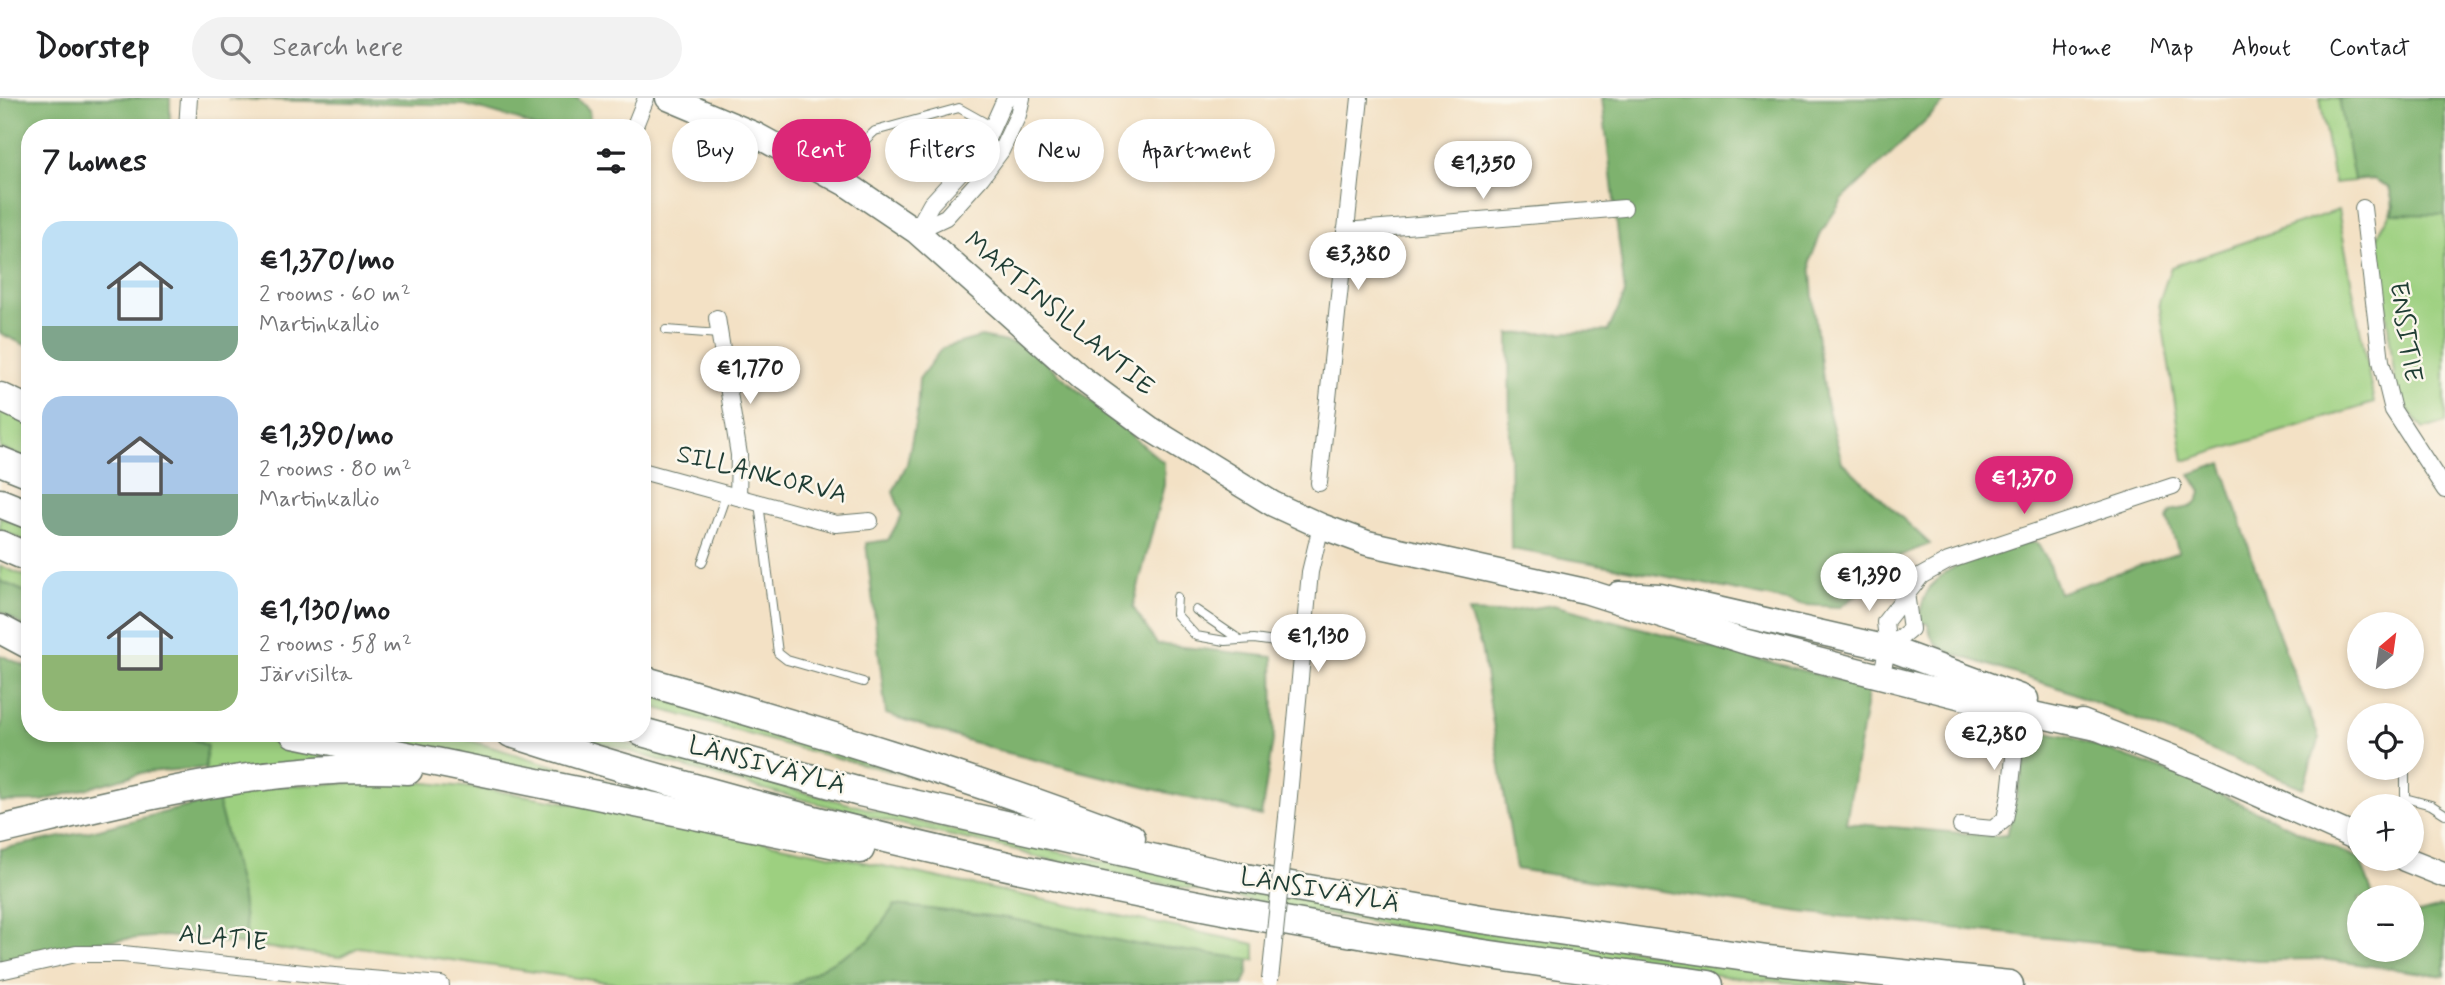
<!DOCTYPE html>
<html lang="en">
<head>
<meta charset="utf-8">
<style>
  :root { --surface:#fff; --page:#f2f2f2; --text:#202124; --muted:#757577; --line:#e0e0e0; --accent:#db2777 }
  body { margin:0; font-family:Mynerve,sans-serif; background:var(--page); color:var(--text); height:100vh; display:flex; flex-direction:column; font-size:26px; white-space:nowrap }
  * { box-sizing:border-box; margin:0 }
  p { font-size:23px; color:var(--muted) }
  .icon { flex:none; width:38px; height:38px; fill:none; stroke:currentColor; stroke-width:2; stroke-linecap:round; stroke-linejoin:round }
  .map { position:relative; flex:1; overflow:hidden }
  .drawer { position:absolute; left:21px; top:21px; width:630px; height:623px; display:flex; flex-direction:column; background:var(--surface); border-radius:28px; box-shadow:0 4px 10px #0003 }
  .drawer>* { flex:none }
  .hud { position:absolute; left:672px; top:21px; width:665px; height:63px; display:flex; gap:14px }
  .needle { width:46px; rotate:29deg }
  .buttons { position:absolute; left:2347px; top:514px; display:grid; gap:14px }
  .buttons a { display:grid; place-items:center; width:77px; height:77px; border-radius:50%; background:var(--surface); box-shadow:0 4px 10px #0003; font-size:35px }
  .price { position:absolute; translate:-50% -60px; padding:0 16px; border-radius:24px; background:#fff; color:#222; font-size:23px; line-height:46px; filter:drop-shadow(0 2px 4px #0008) }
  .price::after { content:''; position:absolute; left:50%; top:42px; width:21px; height:16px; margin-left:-10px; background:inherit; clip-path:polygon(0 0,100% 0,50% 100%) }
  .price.active { background:var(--accent); color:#fff }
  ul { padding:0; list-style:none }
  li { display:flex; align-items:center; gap:21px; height:175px; padding:0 21px }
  li span { display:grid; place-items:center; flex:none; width:196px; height:140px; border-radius:21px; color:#555 }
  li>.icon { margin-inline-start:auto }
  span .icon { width:84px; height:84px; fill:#fffc; stroke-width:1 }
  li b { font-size:30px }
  h2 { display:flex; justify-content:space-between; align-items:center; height:84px; padding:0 21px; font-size:30px }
  .pill { padding:0 24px; border-radius:32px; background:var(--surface); box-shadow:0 4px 10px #0003; font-size:24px; line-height:63px }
  .pill.active { background:var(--accent); color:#fff }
  header { display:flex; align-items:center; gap:42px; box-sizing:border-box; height:98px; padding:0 35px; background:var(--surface); border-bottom:2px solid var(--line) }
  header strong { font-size:33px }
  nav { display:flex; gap:38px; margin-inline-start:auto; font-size:24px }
  .search { width:490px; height:63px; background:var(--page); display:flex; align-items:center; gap:18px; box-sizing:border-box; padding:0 24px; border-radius:38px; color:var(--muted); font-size:26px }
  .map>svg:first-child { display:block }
  .green { fill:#9dd080; stroke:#5e865a; stroke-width:2 }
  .forest { fill:#7eb26e; stroke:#4e7851; stroke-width:2 }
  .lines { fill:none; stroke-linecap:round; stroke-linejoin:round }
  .lane-casing { stroke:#697667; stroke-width:10 }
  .street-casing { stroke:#697667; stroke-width:18 }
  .primary-casing { stroke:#697667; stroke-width:27 }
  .highway-casing { stroke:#697667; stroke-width:31 }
  .lane { stroke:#fff; stroke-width:8 }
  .street { stroke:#fff; stroke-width:16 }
  .primary { stroke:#fff; stroke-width:24 }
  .highway { stroke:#fff; stroke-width:28 }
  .street-bridge-casing { stroke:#697667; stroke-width:18; stroke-linecap:butt }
  .street-bridge { stroke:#fff; stroke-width:16 }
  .labels { text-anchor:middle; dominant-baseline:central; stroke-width:5; stroke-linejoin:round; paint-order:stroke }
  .street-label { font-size:26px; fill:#1f3d34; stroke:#fbf7ec }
</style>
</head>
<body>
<header>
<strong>Doorstep</strong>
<div class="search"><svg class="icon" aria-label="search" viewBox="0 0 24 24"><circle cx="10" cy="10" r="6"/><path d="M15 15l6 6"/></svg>Search here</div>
<nav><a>Home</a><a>Map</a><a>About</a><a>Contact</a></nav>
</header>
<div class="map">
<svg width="2445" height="887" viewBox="0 0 2445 887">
  <rect width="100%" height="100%" fill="#fbf7ec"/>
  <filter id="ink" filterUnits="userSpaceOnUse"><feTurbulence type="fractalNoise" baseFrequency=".0143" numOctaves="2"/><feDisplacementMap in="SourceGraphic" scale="14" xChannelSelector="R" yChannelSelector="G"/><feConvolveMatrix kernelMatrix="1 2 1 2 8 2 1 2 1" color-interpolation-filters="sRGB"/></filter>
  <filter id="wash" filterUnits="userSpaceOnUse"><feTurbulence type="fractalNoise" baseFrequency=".00686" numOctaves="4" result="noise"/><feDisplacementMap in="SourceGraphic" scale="28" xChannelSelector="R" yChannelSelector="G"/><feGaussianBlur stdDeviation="1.57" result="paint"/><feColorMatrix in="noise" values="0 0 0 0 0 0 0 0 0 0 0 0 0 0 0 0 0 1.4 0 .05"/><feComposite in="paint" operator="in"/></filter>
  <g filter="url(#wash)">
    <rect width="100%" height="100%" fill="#f3e1c5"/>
    <g class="green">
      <path d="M 2320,0 L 2445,0 L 2445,325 L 2423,331 L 2397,297 L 2377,142 C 2385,113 2398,126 2390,89 L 2374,81 L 2334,85 Z"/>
      <polygon points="2338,112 2374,305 2184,363 2159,204 2171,169"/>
      <polygon points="0,309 30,322 30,362 0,350"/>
      <polygon points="0,419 30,431 30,445 0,432"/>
      <polygon points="0,468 30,480 30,496 0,483"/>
      <polygon points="642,594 912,678 918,680 797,650 642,606"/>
      <polygon points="184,635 195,635 212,641 214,635 222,635 370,661 205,677 207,648"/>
      <polygon points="335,635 445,635 644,695"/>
      <path d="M 569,635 L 594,635 L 698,667 L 935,728 L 1192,782 L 1856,887 C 1755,887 1653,868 1552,853 C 1377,827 1204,796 1032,758 L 1017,752 C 866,721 717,680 569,635 Z"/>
      <path d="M 403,683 C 516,691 627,716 737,738 C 910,773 1083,811 1255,846 L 1255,862 L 1140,847 L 869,843 L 792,887 L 627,887 L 359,849 L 339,859 L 248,847 L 241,792 L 216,697 L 269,688 Z"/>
    </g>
    <g class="forest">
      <polygon points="0,0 170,0 170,30 30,30 30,248 27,248 0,235"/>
      <polygon points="577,0 589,12 591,30 535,30 519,22 465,7 228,1"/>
      <polygon points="1602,0 1949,0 1843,101 1822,133 1810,163 1814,212 1826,304 1842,364 1930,446 1894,460 1870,487 1840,509 1806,507 1659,477 1511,451 1509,236 1608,233 1625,196"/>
      <polygon points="2339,0 2445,0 2445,117 2393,116 2394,108 2389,89 2374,81 2354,82"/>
      <polygon points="981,239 1026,248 1164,365 1164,387 1133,509 1157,546 1273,559 1274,636 1261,718 1000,653 886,616 866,445 888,442 902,417 893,394 907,366 917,315 919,281 942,250"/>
      <path d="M 2222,365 L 2265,500 L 2319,640 L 2303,690 L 2065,592 L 1951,555 C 1936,548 1931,543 1928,526 L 1920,524 C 1919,467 1982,459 2025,444 L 2037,445 L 2047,462 L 2059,495 L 2179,454 L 2167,420 L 2171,413 C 2184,409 2197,413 2201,394 L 2190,376 Z"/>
      <polygon points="0,483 30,496 30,532 0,513"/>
      <polygon points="1553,507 1869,590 1846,725 1995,738 2007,737 2033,632 2068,638 2188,681 2360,762 2374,800 2359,800 2359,852 2412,852 2412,817 2440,809 2445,810 2445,878 2322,861 2258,862 1800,814 1516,771 1481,549 1468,514 1498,515"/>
      <polygon points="0,557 30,570 30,635 181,635 207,648 205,670 145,674 42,703 0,704 0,631 2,625"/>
      <polygon points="217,701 241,792 248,847 165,838 90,844 0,864 0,751 91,733"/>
      <polygon points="895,807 1007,820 1140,847 1249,861 1248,876 1243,887 792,887 869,843"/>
    </g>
  </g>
  <g filter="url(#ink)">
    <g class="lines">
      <g class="lane-casing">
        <g id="lane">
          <polyline points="860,47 875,33 959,10 993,29"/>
          <polyline points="666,232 719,236"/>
          <polyline points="759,405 778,555 787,562 863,584"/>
          <polyline points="702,465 726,397"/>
          <polyline points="1177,499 1176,516 1196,538 1225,543 1254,541 1303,548"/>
          <polyline points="1196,512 1240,542"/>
          <polyline points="2394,618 2394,615"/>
          <polyline points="2405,670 2405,700 2431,707 2445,716"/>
        </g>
      </g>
      <g class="street-casing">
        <g id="street">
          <polyline points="187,30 189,0"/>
          <polyline points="634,30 646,0"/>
          <polyline points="2363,110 2381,263 2393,312 2445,392"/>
          <polyline points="916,133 946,119 981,80 1001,53 1018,17 1022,0"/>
          <polyline points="916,133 931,106 977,56 987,41 1004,3 1007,0"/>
          <polyline points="1345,133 1624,110"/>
          <polyline points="717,220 739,357 738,399"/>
          <polyline points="642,373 836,426 870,423"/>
          <polyline points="1319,385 1360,0"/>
          <polyline points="1888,550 1911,531 1906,495"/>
          <polyline points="1881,578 1888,550 1885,524 1921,478 1948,463 2173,388"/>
          <polyline points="1287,719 1310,474 1321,428"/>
          <polyline points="1961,728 1993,731 2005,721 2010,696 2019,613"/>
          <polyline points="0,873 76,856 123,856 323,877 441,887"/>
        </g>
      </g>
      <g class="primary-casing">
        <g id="primary">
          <polyline points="668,0 756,37 848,87 916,133 1081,280 1149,330 1273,406 1321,428 1367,445 1585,493 1743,543 2005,610 2097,630"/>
          <polyline points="1619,496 1660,498 1888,550 2026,601"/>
          <polyline points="2082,624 2209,674 2359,741"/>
          <polyline points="2405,761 2445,777"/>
        </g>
      </g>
      <g class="highway-casing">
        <g id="highway">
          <polyline points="0,299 30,313"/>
          <polyline points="0,363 30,375"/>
          <polyline points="0,405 30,417"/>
          <polyline points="0,447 30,460"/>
          <polyline points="0,531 30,547"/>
          <path d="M 642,582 C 807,630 972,679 1131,740"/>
          <polyline points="642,634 860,694 1222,776 1475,820 1767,862 2009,887"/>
          <polyline points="294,635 860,751"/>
          <path d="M 511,635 C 824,736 1147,804 1471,854 C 1550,866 1630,876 1709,887"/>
          <path d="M 0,732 C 133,701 270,664 408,672"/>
        </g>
      </g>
      <use href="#lane" class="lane"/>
      <use href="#street" class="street"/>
      <use href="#primary" class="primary"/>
      <use href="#highway" class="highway"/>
      <g class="street-bridge-casing">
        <polyline id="street-bridge" points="1270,882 1287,719"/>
      </g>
      <use href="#street-bridge" class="street-bridge"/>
    </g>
  </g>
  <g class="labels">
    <g class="street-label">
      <text transform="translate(1059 216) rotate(40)">MARTINSILLANTIE</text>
      <text transform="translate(2405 234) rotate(81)">ENSITIE</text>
      <text transform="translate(762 377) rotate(14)">SILLANKORVA</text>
      <text transform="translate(767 668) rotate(15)">LÄNSIVÄYLÄ</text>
      <text transform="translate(1320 793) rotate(10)">LÄNSIVÄYLÄ</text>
      <text transform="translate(223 841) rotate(6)">ALATIE</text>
    </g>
  </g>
</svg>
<div class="buttons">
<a><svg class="needle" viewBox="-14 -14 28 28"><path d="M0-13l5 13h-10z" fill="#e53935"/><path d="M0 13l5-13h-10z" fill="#757577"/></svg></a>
<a><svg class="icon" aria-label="locate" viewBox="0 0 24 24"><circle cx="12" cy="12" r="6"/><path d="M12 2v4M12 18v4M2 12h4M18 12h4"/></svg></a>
<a>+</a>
<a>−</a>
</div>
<b class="price" style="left:1483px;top:103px">€1,350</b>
<b class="price" style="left:1358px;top:194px">€3,380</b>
<b class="price" style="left:750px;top:308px">€1,770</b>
<b class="price active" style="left:2024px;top:418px">€1,370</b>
<b class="price" style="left:1869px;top:515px">€1,390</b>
<b class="price" style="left:1318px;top:576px">€1,130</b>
<b class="price" style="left:1994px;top:674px">€2,380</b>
<div class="hud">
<a class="pill">Buy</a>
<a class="pill active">Rent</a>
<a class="pill">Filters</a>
<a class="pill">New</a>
<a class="pill">Apartment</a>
</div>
<section class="drawer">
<h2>7 homes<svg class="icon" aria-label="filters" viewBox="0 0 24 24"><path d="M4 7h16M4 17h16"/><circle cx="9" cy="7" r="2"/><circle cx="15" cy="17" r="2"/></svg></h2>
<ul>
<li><span style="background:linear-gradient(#bfe0f5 75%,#7fa58c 0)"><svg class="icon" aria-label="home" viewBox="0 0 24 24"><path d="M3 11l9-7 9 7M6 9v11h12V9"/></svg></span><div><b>€1,370/mo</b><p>2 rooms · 60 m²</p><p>Martinkallio</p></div></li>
<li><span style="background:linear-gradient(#a9c7e8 70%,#7fa58c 0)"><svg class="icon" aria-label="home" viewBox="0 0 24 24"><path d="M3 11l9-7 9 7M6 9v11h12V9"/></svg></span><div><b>€1,390/mo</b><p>2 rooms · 80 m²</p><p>Martinkallio</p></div></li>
<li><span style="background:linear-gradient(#bfe0f5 60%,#8fb573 0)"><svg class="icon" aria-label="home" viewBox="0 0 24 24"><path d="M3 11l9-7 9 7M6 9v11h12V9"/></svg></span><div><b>€1,130/mo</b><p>2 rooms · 58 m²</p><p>Järvisilta</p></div></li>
</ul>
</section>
</div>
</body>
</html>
